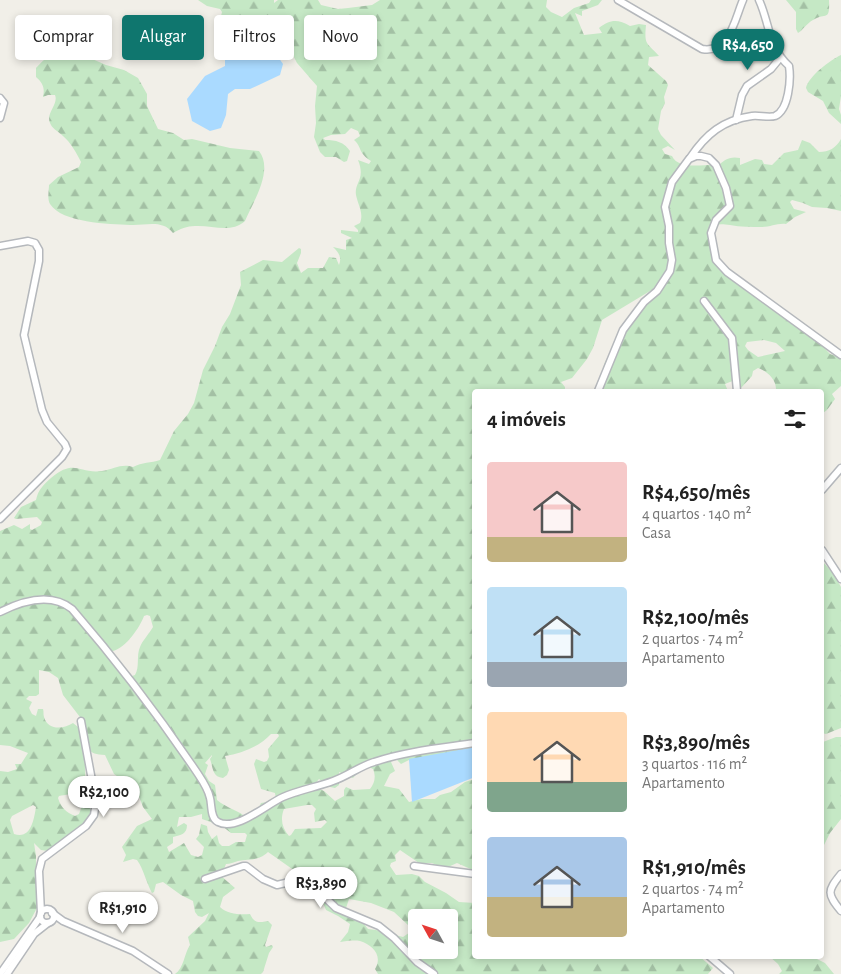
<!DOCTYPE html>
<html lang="pt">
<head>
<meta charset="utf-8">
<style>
  :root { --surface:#fff; --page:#f2f2f2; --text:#222; --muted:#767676; --accent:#0f766e }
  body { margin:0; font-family:"Alegreya Sans",sans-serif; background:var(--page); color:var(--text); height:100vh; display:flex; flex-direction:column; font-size:19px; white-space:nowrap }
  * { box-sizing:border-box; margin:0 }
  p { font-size:16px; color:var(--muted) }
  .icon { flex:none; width:28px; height:28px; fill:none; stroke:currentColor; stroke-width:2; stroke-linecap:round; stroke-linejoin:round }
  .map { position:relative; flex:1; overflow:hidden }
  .sheet { position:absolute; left:472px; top:389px; width:352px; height:570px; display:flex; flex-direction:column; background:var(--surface); border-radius:5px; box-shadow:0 2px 8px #0003 }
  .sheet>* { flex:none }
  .banner { position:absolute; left:15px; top:15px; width:382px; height:45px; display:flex; gap:10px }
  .needle { width:32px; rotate:310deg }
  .fabs { position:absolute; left:408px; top:909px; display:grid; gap:10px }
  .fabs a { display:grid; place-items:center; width:50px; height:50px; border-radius:5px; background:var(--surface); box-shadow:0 2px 8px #0003; font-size:25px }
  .price { position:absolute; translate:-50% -42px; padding:0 11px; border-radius:18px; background:#fff; color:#222; font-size:16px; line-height:32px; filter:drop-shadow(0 1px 2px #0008) }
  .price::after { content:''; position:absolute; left:50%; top:30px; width:15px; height:11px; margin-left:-8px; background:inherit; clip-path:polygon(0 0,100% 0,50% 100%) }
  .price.current { background:var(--accent); color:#fff }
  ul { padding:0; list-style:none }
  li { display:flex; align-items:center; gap:15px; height:125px; padding:0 15px }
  li span { display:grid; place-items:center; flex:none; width:140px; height:100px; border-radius:5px; color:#555 }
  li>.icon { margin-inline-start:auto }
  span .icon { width:60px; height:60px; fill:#fffc; stroke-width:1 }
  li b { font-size:21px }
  h2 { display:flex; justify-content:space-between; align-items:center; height:60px; padding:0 15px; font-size:21px }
  .pill { padding:0 18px; border-radius:5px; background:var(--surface); box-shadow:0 2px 8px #0003; font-size:18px; line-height:45px }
  .pill.current { background:var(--accent); color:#fff }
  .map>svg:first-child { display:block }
  .forest { fill:url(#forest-firs); fill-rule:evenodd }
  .water { fill:#aadaff }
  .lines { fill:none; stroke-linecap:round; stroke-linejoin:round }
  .minor-casing { stroke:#b5b8bc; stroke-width:9 }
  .minor { stroke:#fff; stroke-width:6 }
</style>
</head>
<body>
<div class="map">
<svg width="841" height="974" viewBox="0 0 841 974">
  <defs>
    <pattern id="forest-firs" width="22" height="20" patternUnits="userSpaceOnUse" patternTransform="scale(1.25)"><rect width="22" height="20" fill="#c5e8c5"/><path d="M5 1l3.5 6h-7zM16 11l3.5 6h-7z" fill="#a3c0a4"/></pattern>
  </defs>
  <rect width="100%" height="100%" fill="#f1efe8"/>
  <g class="forest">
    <path d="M 198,0 L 274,0 L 274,3 L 278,0 L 318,0 L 321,5 L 338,9 L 348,8 L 372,5 L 380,0 L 547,0 L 546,7 L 551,12 L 562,17 L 574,8 L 589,3 L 591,0 L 602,0 L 598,5 L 582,11 L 582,16 L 575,13 L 584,35 L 602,33 L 599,28 C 610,19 618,19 630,26 L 639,24 L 646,25 C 644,46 647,42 659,56 L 649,57 L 648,65 L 666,81 L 668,85 L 664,97 L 665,103 L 661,111 L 658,129 L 661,135 L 675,150 L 668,146 L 662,149 L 665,154 L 672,156 C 678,169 700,165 712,165 L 717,167 C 724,160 729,156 740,158 L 740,165 L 755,159 L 762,160 L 764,164 L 772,165 L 784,153 L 798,150 L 802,140 L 810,143 L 819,152 C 829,152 836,148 841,139 L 841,211 L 827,208 L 812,207 L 803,203 L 792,200 L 790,202 L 794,209 L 806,212 L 795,217 L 786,224 C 777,223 771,227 762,227 C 752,227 740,227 730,225 C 722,224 717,223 710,228 L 717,257 L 729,271 L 816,339 L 830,354 L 841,358 L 841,386 L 832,394 L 835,399 L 827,410 L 823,413 L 822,391 L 773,391 L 776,389 C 776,379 767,371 758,368 L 753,371 L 752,376 L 741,388 L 739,389 L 735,380 L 725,384 L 728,391 L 596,391 L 605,362 L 621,333 L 657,290 L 655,288 L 602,320 L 593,348 L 587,359 L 572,378 L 561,382 L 565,387 L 565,391 L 475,391 L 475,756 L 415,765 L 409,760 L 401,764 L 397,760 L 392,759 L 391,762 L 395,771 L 390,774 L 384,786 L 399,789 L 409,802 L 421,799 L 435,799 L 440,795 L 451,792 L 465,782 L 475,779 L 475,838 L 472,842 L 475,844 L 475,871 L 457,863 L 448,867 L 440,867 L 432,863 L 419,863 L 400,850 L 395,855 L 396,861 L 391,863 L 390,866 L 396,875 L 412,874 L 419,876 L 425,882 L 446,893 L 459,902 L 475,903 L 475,956 L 699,956 L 713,968 L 708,974 L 378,974 L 375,969 C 383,956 373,945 360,941 C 354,940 346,941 340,942 L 348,932 L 350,924 L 338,916 L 326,910 L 313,879 L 305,878 L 268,852 C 257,862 250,858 238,861 C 234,862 230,864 226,864 L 221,876 L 235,888 L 223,897 L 220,907 C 227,914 240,915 250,914 C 254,923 259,923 268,921 L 272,925 L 265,945 L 266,947 L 272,945 L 273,947 L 269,953 L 263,972 L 261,974 L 175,974 C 184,968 184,954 190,945 L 188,937 L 205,921 L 209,913 L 202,917 L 198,916 L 195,912 L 193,901 L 181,895 L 163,882 L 156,884 L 154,892 L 152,893 C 146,882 144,870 137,860 L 133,859 L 123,862 L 126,855 L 122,847 L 137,826 L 152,819 L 143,807 L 138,794 L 119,798 L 119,794 L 122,791 L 124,781 L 114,774 L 105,755 C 87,754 88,749 82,734 L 81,739 C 83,751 91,784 78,791 C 73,794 65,795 59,796 L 58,798 C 61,808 66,812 75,816 L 79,814 L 83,803 L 87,804 L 91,810 L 90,820 L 48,851 L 41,850 L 34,843 L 36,856 L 36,888 L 38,906 L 29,923 L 14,939 L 0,942 L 0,771 L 8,772 L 17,769 L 15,764 L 21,764 L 28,753 L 10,746 L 0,745 L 0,531 L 14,525 L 22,529 L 30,524 L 30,529 L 32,530 L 41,525 L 42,522 L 37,517 L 16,519 L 14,518 L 21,507 L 36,500 C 38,490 43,485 51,478 C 75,458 78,474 102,471 C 114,469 122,463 133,467 C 142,462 151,463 160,460 L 174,431 L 188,414 L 194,403 L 203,370 L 215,346 L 222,327 L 230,314 L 241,285 L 240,272 L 263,260 L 282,262 L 299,248 L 301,249 L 301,253 L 297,263 L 301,273 L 308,268 L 323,268 L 329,257 L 336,258 L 339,265 C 342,257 339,253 333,247 L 346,250 L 346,240 L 352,238 L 341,233 L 341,230 L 358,232 L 358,230 L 354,226 L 360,223 C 364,213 358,205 356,195 C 354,182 366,180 358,160 L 369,164 L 371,161 C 358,153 362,147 354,140 L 360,136 L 358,131 L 351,128 L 345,134 L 331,135 L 323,138 L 325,140 C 336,140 344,142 350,151 L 347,161 L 344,162 L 336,157 L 325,157 L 320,152 L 314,137 L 316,123 L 315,106 L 317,86 L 297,63 L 287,44 L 277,34 L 269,28 L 260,26 L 226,20 L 221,16 L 222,12 L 220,9 L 207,6 ZM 764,340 L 776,343 L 785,351 L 758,357 L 748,350 L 745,346 L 747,342 ZM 147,615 L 150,616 L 153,627 C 149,634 142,641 140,647 C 136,656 140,667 135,675 L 129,677 L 102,650 C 105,650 110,652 113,651 C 126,648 140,627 144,616 ZM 39,670 L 49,672 L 58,678 L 63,695 L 83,721 L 82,725 L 78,727 L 73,723 C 64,729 48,731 44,717 C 43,714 44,712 43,709 L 38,709 L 36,716 L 32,714 L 29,708 L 32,702 L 26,699 L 29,696 L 36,696 L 39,694 ZM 271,734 L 278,734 L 279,736 L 268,749 L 269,757 L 267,761 L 264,762 L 256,759 L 254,764 L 261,789 L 275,793 L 276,800 L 271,799 L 267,802 L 261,803 L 255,815 L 248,819 C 239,810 226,808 217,800 L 215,785 L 209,781 L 205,774 L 208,765 L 205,763 L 212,755 L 212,756 L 210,759 C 213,767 212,777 223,778 L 227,775 L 229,770 L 225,756 C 242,753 259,747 271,734 ZM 367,766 L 373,769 C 376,776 375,783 370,789 L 353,790 L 346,787 L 344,790 L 344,796 L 335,801 L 324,791 L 313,786 L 319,779 L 330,787 L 335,788 L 339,785 L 339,772 L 353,778 L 360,770 ZM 33,805 L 36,807 C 34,819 31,840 14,834 L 10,820 L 12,816 ZM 307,805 L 312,805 L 316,809 L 314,813 L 315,822 L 325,820 L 327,822 L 321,828 L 295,829 L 291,835 L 289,836 C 282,828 280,819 284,809 ZM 202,814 L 202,819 L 222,826 L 231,833 L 245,833 L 247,835 L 245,842 L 236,842 L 229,846 L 222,846 L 219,843 L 217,835 L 212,839 L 208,832 L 207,826 L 201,824 L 199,835 L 196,839 L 204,847 L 202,855 L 198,857 L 191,855 L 184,843 L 169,852 L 167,847 L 173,843 L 173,837 C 181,835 187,834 187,825 L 184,823 L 177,827 L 179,817 L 191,817 ZM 349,899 L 371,903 L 394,912 L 408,925 L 416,923 L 416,918 L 449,918 L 449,950 L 416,950 L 416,928 L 403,937 L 376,930 L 368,929 L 359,918 L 345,911 Z"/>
    <path d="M 786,0 L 829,0 C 830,22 826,12 813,20 C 807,23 803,30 798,33 L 796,29 L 796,12 Z"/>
    <path d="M 67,48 L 106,65 L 124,70 L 138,78 L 147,94 L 147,106 L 158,129 L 173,133 L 184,140 L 192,139 L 230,148 L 259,151 C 274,170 253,202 245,221 C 230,234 213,225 195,226 C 187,226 180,229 173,233 C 162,219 145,226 130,225 C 109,224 62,223 50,204 C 47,199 49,190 49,185 L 58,177 L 79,167 L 81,162 C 76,152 71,143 63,136 C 59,132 53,129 51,125 C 44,114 59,105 55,95 L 48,95 L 43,97 C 45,88 43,83 36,77 L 36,68 C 44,59 55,50 67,48 Z"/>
    <path d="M 841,55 L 841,96 L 839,109 L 841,115 L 841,124 L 829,113 L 823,101 L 808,92 L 806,88 C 808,77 830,60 841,55 Z"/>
    <polygon points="823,562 833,573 841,587 841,728 826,734 822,733"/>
    <polygon points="836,737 841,737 841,819 830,833 823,847 823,742"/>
    <polygon points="769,956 816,956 815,958 825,963 834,974 779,974 782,971 778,964"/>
  </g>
  <g class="water">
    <polygon points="263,46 274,51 283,64 280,75 250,89 235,89 228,94 226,115 221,128 210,131 192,121 187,99 205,76 225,66 225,56 245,48"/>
    <polygon points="475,747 475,777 412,802 409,759"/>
  </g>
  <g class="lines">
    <g class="minor-casing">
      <g id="minor">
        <path d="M 618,0 L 702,49 C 730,54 735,18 743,0"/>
        <polyline points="0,98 4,103 0,118"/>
        <polyline points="736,120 742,95 747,86 771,69 780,58"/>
        <path d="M 690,158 C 706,134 723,120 752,116 C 759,115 769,118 775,116 C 789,110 791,79 789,66 C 768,47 770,24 759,0"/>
        <polyline points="0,246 28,241 35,243 39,250 39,261 24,335 42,410 47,422 65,444 67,449 62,457 0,519"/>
        <polyline points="704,301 732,338 737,391"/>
        <polyline points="598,391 623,330 644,302 657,291 670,271 672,260 669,243 669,226 665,207 672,182 689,159 696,156 701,156 709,158 716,165 726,188 730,206 716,220 711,233 716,260 727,272 841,355"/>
        <polyline points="822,490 841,468"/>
        <polyline points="822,550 841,579"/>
        <path d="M 0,612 C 22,601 51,592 72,609 C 117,661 158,715 196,771 C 202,780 208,788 210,798 C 212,805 210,818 218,822 C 236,832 267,804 283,797 C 299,790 317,787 333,781 C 348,776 360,766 374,762 C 407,751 442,748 475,743"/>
        <polyline points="414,866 475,874"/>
        <path d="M 841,874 C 827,891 827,894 841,911"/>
        <polyline points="205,879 243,866 246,866 263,879 277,885 298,880 308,881 336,908 379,926 394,938 417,962 434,974"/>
        <circle cx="47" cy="916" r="7"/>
        <polyline points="41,913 39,871 42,859 86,826 94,815 96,802 81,721"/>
        <polyline points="52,913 63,921 133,951 168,974"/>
        <polyline points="709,956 730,974"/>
        <polyline points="0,974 40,917"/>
        <polyline points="7,974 34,934 48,923"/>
      </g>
    </g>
    <use href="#minor" class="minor"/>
  </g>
</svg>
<div class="fabs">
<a><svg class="needle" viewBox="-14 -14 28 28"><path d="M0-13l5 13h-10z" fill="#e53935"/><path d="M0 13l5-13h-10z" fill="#767676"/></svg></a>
</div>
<b class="price current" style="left:748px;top:71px">R$4,650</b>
<b class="price" style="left:104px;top:818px">R$2,100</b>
<b class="price" style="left:321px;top:909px">R$3,890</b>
<b class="price" style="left:123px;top:934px">R$1,910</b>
<div class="banner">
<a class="pill">Comprar</a>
<a class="pill current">Alugar</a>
<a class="pill">Filtros</a>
<a class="pill">Novo</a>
</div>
<section class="sheet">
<h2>4 imóveis<svg class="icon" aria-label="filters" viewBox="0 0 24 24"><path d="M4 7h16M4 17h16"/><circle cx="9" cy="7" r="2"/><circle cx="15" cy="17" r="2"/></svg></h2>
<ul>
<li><span style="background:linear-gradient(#f6c9c9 75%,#c2b280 0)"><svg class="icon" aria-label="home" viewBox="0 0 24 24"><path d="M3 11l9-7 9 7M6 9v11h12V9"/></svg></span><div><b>R$4,650/mês</b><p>4 quartos · 140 m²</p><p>Casa</p></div></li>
<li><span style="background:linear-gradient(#bfe0f5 75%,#9aa5b1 0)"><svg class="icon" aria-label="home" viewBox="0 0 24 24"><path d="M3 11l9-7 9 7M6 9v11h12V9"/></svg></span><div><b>R$2,100/mês</b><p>2 quartos · 74 m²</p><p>Apartamento</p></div></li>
<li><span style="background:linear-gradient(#ffd9b3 70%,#7fa58c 0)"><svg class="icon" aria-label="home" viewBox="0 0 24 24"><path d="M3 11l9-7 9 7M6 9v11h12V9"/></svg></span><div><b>R$3,890/mês</b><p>3 quartos · 116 m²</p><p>Apartamento</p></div></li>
<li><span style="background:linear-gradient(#a9c7e8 60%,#c2b280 0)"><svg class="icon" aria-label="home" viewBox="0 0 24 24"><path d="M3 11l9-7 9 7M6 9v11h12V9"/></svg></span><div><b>R$1,910/mês</b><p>2 quartos · 74 m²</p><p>Apartamento</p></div></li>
</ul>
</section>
</div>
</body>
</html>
